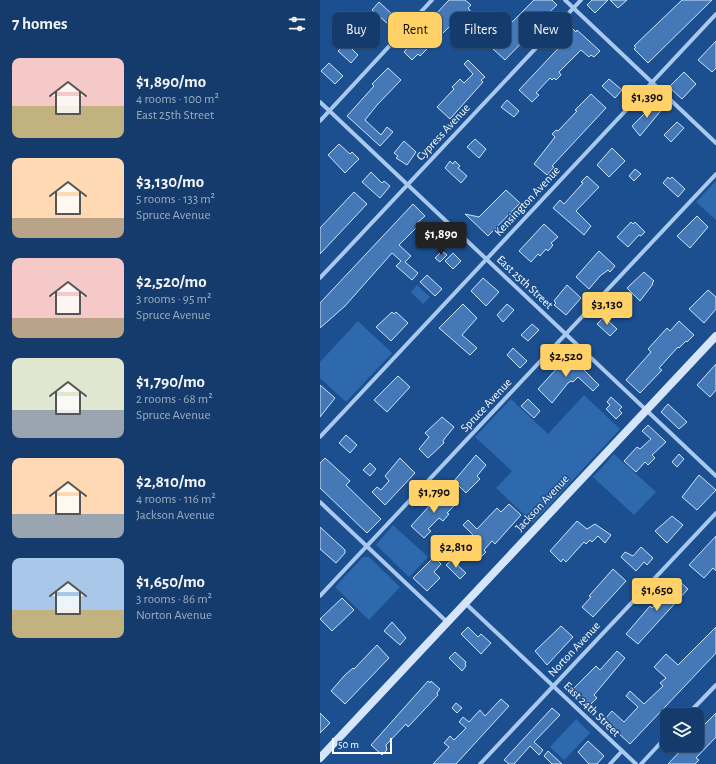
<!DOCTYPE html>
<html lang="en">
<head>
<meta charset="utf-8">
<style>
  :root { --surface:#143b6b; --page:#1d4271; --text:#f1f3f6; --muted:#9dadc1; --line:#33557e; --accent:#ffd166 }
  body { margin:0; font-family:"Alegreya Sans",sans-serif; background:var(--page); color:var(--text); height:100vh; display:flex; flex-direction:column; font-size:15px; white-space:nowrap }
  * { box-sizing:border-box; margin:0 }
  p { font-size:13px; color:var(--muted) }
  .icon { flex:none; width:22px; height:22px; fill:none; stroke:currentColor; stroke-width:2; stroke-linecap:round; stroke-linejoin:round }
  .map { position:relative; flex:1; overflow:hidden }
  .details { display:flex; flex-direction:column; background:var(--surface); width:320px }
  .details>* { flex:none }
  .hud { position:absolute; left:12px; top:12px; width:324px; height:36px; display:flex; gap:8px }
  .tools { position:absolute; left:340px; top:708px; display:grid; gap:8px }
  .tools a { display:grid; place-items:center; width:44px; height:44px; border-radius:8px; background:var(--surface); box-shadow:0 1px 3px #0004,0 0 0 1px var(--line); font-size:20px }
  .scale { position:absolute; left:12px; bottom:10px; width:60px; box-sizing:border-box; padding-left:4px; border:2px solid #fff; border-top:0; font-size:11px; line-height:14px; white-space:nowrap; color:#fff; -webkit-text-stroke:3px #1b4f8f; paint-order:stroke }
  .price { position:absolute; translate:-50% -34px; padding:0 9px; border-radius:4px; background:var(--accent); color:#111; font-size:13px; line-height:26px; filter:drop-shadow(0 1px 2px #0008) }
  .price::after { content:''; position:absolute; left:50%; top:24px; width:12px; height:9px; margin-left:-6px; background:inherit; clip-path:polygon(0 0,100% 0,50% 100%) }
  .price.on { background:#222; color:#fff }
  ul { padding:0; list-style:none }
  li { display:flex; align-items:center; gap:12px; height:100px; padding:0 12px }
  li span { display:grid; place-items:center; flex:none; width:112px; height:80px; border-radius:8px; color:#555 }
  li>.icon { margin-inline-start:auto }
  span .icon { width:48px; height:48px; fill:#fffc; stroke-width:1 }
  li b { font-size:17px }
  h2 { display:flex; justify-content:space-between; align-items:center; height:48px; padding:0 12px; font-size:17px }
  .tag { padding:0 14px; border-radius:8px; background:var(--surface); box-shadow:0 1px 3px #0004,0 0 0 1px var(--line); font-size:14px; line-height:36px }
  .tag.on { background:var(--accent); color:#111 }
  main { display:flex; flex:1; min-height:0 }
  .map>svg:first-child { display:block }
  .green { fill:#2e69ad }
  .building { fill:#4478b7; stroke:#cfe3fa }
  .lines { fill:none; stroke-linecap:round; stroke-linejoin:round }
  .street { stroke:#a9c9ee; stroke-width:4 }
  .secondary { stroke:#d6e6fa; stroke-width:8 }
  .labels { text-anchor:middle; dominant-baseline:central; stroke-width:3; stroke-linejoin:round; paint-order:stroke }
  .street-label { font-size:12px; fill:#fff; stroke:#1b4f8f }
</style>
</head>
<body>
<main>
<section class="details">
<h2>7 homes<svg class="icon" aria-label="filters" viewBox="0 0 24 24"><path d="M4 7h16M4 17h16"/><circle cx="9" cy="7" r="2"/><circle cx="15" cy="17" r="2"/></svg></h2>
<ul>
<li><span style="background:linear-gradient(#f6c9c9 60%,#c2b280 0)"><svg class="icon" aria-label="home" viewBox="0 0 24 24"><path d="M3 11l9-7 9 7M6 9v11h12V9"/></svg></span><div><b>$1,890/mo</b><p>4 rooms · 100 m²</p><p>East 25th Street</p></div></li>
<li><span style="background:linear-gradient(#ffd9b3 75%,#b9a48a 0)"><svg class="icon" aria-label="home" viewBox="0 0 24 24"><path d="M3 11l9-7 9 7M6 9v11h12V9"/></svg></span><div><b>$3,130/mo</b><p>5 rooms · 133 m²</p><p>Spruce Avenue</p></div></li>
<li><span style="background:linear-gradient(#f6c9c9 75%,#b9a48a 0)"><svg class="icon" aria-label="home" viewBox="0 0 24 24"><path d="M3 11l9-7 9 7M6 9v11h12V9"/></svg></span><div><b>$2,520/mo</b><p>3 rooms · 95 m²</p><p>Spruce Avenue</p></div></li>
<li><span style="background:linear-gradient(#dfe7d0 65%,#9aa5b1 0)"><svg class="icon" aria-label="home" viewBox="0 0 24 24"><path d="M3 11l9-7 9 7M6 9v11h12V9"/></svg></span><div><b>$1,790/mo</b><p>2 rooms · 68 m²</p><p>Spruce Avenue</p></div></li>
<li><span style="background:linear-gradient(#ffd9b3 70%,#9aa5b1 0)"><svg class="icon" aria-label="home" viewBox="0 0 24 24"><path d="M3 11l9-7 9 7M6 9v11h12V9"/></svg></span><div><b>$2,810/mo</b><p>4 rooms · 116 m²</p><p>Jackson Avenue</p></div></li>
<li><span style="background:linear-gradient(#a9c7e8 65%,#c2b280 0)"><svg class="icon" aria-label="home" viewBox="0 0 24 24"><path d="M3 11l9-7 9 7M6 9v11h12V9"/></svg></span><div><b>$1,650/mo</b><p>3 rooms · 86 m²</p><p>Norton Avenue</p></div></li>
</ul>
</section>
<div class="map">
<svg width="396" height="764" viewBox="0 0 396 764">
  <rect width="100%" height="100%" fill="#1b4f8f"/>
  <g class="green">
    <polygon points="396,181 396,220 376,202"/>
    <polygon points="97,285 110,297 103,304 91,292"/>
    <polygon points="38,321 72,353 26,402 0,378 0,362"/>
    <polygon points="264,395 300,429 213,523 176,488 192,471 155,437 191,399 228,434"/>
    <polygon points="294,454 336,492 314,515 273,477"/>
    <polygon points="73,525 108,557 89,577 56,545"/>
    <polygon points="43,557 49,557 80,587 49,620 15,587"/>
    <polygon points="256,719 270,733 244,760 230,747"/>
  </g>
  <g class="building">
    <polygon points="129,0 145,0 151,5 148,8 152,13 139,27 134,22 100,56 98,54 92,60 84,52 89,46 88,44"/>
    <polygon points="214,0 232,0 237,5 215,26 208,34 209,35 185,60 172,48 188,29 187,27"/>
    <polygon points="272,0 288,0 275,13 267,5"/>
    <polygon points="290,0 307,0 298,8"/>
    <polygon points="362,0 392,0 328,63 314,49 316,47 314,46"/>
    <polygon points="59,2 75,17 68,24 52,10"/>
    <polygon points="41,25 54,37 47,45 34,32"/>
    <polygon points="253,29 256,32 257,30 280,51 274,57 271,55 269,57 261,50 239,72 241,75 236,80 234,78 232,80 230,78 216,93 219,95 212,102 199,90 248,38 246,36"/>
    <polygon points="396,41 396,68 392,72 378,60"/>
    <polygon points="26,43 38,55 31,63 18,51"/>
    <polygon points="148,60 165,77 161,80 163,82 130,119 117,107 134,89 132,87 140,79 144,83 153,74 144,64"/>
    <polygon points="9,63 23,76 15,84 1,71"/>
    <polygon points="68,68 81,80 57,105 45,120 61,135 67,127 73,132 60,146 27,116 54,86 52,84"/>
    <polygon points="364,72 376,84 362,99 349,87"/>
    <polygon points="289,79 302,90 295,98 282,86"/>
    <polygon points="271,94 286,108 232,166 234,167 227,175 214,164 235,137 232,134 236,130 238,131 257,111 255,110"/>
    <polygon points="187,100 199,111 194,117 181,107"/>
    <polygon points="336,102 343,108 320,136 312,126"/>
    <polygon points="357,122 364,128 351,142 344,135"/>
    <polygon points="155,139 166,149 159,158 147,147"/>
    <polygon points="84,141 96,152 87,165 76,158 78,156 74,153"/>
    <polygon points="19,144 30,154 32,152 39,159 25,173 8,155"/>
    <polygon points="292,148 305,161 289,177 277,165"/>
    <polygon points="130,161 133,164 135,161 140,166 138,168 147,176 141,183 125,168"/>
    <polygon points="315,169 321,174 314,181 309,176"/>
    <polygon points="51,172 62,183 64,181 70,186 60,198 42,182"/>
    <polygon points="267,176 279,187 256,211 271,226 264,235 233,208 240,200 244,204 263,183 261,182"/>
    <polygon points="348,177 350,179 352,177 365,189 358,197 343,183"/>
    <polygon points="186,190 200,203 168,236 145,214 159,217"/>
    <polygon points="34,192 47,204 0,254 0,228"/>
    <polygon points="93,204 105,216 98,222 100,224 79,245 91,256 85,262 98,273 92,280 76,266 81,261 72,253 25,306 0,328 0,303"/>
    <polygon points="377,216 388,227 370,248 357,236"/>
    <polygon points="311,222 313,224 315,222 325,232 321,236 319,235 308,247 297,237"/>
    <polygon points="115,224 124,234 115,246 105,236"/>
    <polygon points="224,224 238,237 231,243 233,245 228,251 226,249 220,256 218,254 211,262 199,251"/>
    <polygon points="122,251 127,255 120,262 115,258"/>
    <polygon points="279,251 295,266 290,272 288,270 280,276 269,289 256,277"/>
    <polygon points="133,253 141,261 133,269 125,261"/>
    <polygon points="324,272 334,281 332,283 333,284 320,301 307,288"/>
    <polygon points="107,275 122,289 115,296 100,282"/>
    <polygon points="163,278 179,292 166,306 151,291"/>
    <polygon points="247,285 261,298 246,315 234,305 236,303 234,301"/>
    <polygon points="388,290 396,297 396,309 384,323 369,309"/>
    <polygon points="143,304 157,318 142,335 157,348 150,355 119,328"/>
    <polygon points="187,304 194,310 183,322 177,315"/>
    <polygon points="72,312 74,314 76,312 88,323 71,341 56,327"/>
    <polygon points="284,317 297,329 290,336 277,324"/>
    <polygon points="359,321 374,335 367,342 366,341 359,348 358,347 339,368 342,370 320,393 306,380 331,352 328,349 347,328 350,331"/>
    <polygon points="212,324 219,330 208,341 201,335"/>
    <polygon points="193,348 207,361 200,368 187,355"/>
    <polygon points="251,353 266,367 264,370 279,385 273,391 258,377 253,382 251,381 248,383 232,403 218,389"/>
    <polygon points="396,364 396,390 390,397 377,385"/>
    <polygon points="78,376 90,387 67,412 54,400"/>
    <polygon points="0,385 15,398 0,417"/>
    <polygon points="291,397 302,407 299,410 302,413 296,419 286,409 290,405 287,402"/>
    <polygon points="208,399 220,411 214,418 201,406"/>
    <polygon points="348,404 367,422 359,429 341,412"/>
    <polygon points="122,417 134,427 125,438 123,441 124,443 108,458 99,449 109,437 105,433"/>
    <polygon points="328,425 346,442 332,455 335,458 328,465 325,462 316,472 304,461 317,447 320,449 331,439 322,431"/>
    <polygon points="26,435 37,445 30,453 19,443"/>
    <polygon points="359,454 364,459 357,467 352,462"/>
    <polygon points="156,455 166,465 157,476 160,479 146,493 134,481"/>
    <polygon points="5,458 30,481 26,485 61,519 47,533 0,488 0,463"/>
    <polygon points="80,458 95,473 65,505 52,492 57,487 61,490 69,481 65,476"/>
    <polygon points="50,463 56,469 50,476 43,470"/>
    <polygon points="379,475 396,490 377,510 362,497"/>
    <polygon points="123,491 136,504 127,513 129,514 123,521 119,518 108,529 111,531 104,538 91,526"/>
    <polygon points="189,504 201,515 175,544 172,541 164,550 166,552 162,556 147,543 154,536 143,525 148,520 157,529 177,508 181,512"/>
    <polygon points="352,516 363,525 347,543 335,531"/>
    <polygon points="257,521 267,529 275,524 291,535 285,543 278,536 272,542 270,540 266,544 264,542 246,562 243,559 241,562 230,551"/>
    <polygon points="0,527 25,550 25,553 16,563 0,549"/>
    <polygon points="396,536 396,571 393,568 384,578 369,565"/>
    <polygon points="321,547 333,558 327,565 324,562 316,571 301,557 305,552 313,556"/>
    <polygon points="114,557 121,564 114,572 120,578 107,591 93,578"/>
    <polygon points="132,560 146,573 140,579 126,565"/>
    <polygon points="293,569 306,581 273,617 262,607 271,597 269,596"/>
    <polygon points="357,579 368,589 318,644 306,634 330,606 332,608"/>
    <polygon points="22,598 34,610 12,631 0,619"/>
    <polygon points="72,622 86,638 80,645 64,631"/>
    <polygon points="241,626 253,637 227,665 215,651"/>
    <polygon points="148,627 158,637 161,634 171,643 161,654 141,634"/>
    <polygon points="396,627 396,653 310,744 284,720 292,711 304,722 318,707 306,696 310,691 324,704 343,686 340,683 346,678 334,667 346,654 358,665"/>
    <polygon points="57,645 69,658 25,704 11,691 25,675 33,668 34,669"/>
    <polygon points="297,651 305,658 274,695 277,698 269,706 252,690 276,666 280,670"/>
    <polygon points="135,652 146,662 145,664 146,666 142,671 129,658"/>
    <polygon points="108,681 110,683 111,681 120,689 117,693 118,695 88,727 86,724 66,745 67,750 62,755 51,745"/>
    <polygon points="181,699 189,706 136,764 113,764 129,747 124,743 130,736 134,740 146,728 139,722 143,717 149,722 160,710 165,716"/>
    <polygon points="136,703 142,708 137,713 132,708"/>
    <polygon points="232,708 240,715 214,742 223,750 219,755 210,746 194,764 189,764 184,760"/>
    <polygon points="0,713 10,723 0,733"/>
    <polygon points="396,713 396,737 376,758 379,760 375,764 348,764 366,745 377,745 377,732"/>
    <polygon points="268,741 284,756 277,764 269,764 258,752"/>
    <polygon points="228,751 242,764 232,764 224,756"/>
  </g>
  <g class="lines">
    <g class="street">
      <polyline points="245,0 396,143"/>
      <polyline points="0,102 396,476"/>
      <polyline points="0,121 112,0"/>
      <polyline points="0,278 261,0"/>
      <polyline points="0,437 396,14"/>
      <polyline points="0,502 127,622"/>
      <polyline points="0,596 396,174"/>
      <polyline points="145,603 316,764"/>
      <polyline points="367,715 396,685"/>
      <polyline points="160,764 396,513"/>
      <polyline points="290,764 302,751"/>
      <polyline points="321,764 347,736"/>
    </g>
    <polyline class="secondary" points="0,758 396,336"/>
  </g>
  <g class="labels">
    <g class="street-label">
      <text transform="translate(123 132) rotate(-47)">Cypress Avenue</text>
      <text transform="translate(207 201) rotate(-47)">Kensington Avenue</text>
      <text transform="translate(205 282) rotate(43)">East 25th Street</text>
      <text transform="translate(166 405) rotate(-47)">Spruce Avenue</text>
      <text transform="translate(222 503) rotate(-47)">Jackson Avenue</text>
      <text transform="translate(254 649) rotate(-47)">Norton Avenue</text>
      <text transform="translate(272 709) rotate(44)">East 24th Street</text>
    </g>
  </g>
</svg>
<div class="tools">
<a><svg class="icon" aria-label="layers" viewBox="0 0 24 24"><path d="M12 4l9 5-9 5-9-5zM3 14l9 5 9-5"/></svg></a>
</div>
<div class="scale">50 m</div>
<b class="price" style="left:327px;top:119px">$1,390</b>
<b class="price on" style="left:121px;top:256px">$1,890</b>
<b class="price" style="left:287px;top:326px">$3,130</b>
<b class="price" style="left:246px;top:378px">$2,520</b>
<b class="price" style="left:114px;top:514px">$1,790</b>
<b class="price" style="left:136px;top:569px">$2,810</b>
<b class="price" style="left:337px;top:612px">$1,650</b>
<div class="hud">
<a class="tag">Buy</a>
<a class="tag on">Rent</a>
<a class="tag">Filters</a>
<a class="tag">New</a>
</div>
</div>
</main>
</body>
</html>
